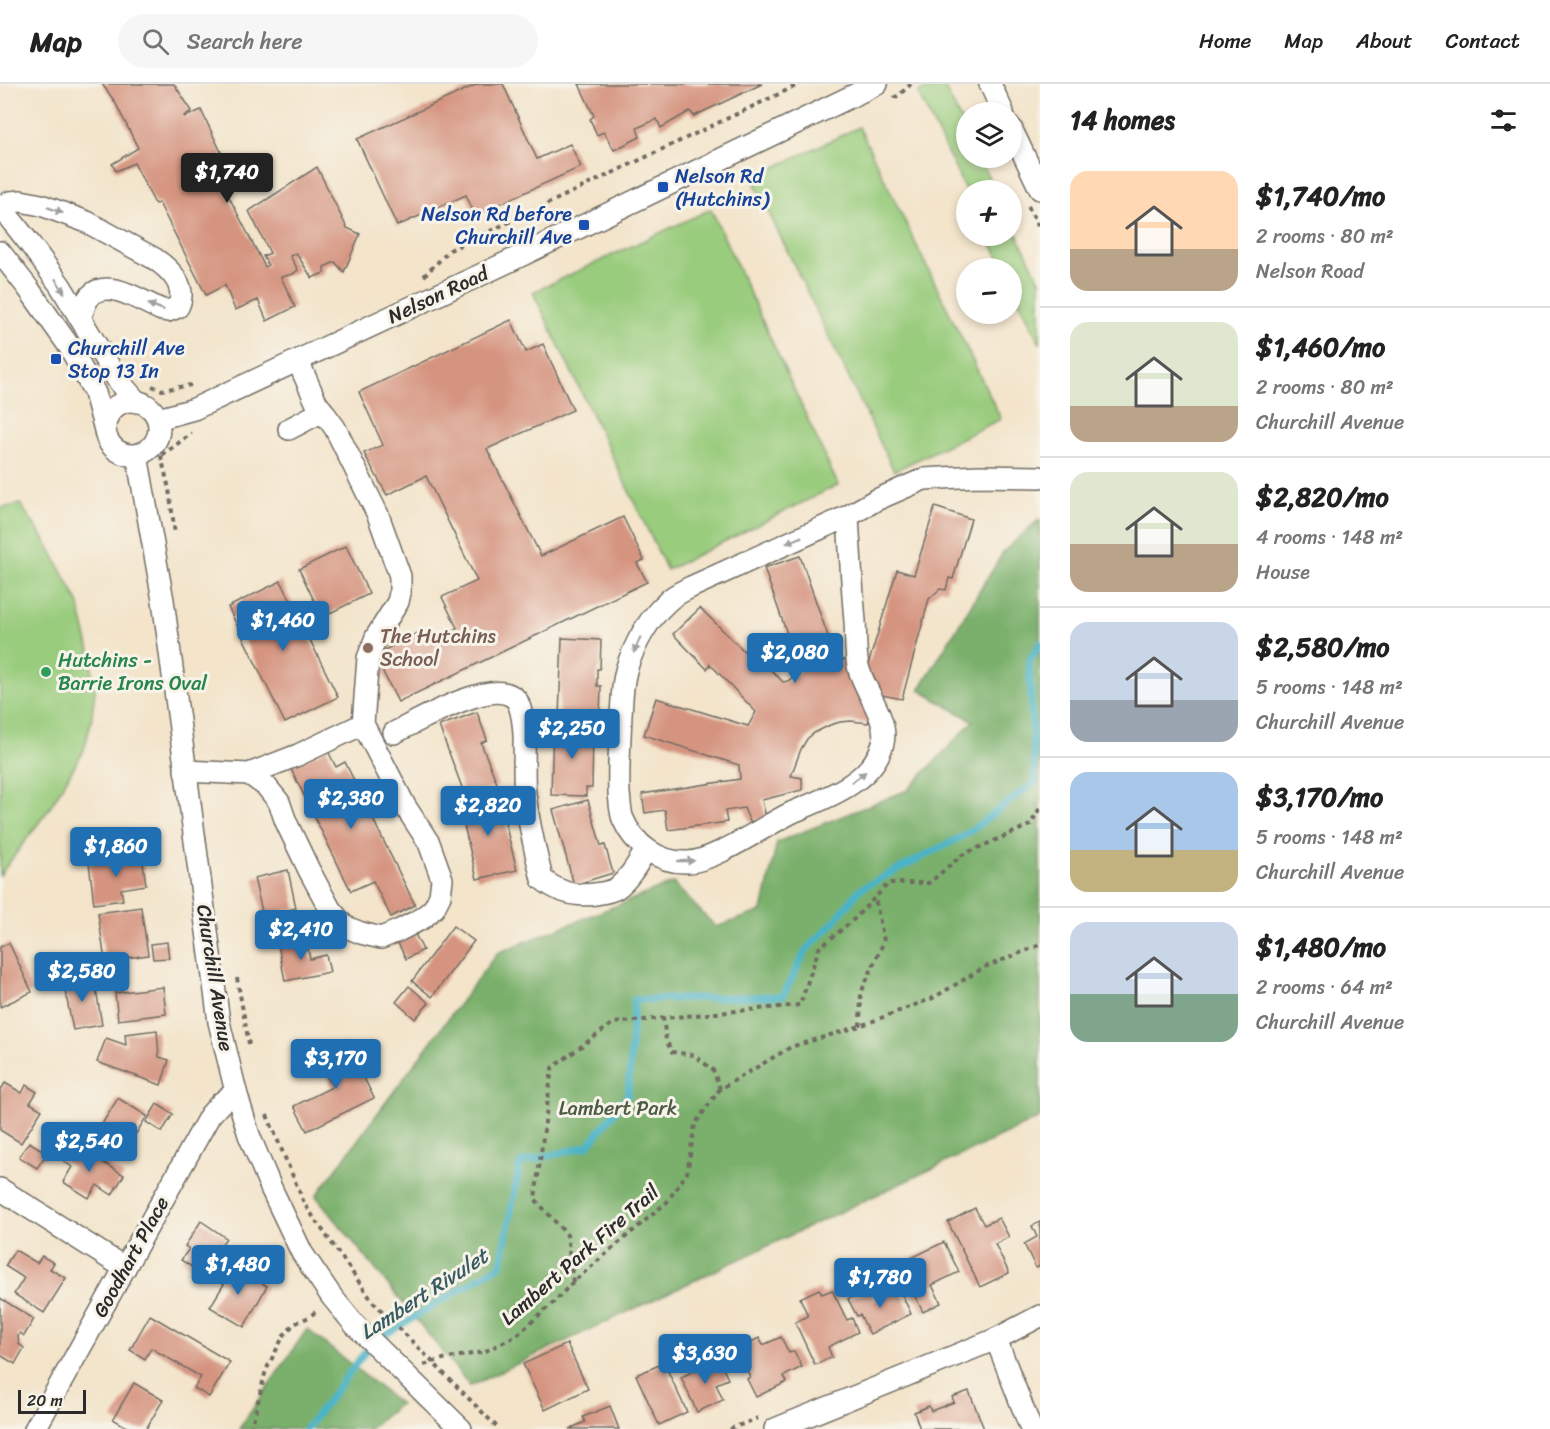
<!DOCTYPE html>
<html lang="en">
<head>
<meta charset="utf-8">
<style>
  :root { --surface:#fff; --page:#f6f6f6; --text:#222; --muted:#767676; --line:#e0e0e0; --accent:#1f6fb2 }
  body { margin:0; font-family:Sriracha,sans-serif; background:var(--page); color:var(--text); height:100vh; display:flex; flex-direction:column; font-size:22px; white-space:nowrap }
  * { box-sizing:border-box; margin:0 }
  p { font-size:20px; color:var(--muted) }
  .icon { flex:none; width:33px; height:33px; fill:none; stroke:currentColor; stroke-width:2; stroke-linecap:round; stroke-linejoin:round }
  .map { position:relative; flex:1; overflow:hidden }
  .panel { display:flex; flex-direction:column; background:var(--surface); width:510px }
  .panel>* { flex:none }
  .tools { position:absolute; left:956px; top:18px; display:grid; gap:12px }
  .tools a { display:grid; place-items:center; width:66px; height:66px; border-radius:50%; background:var(--surface); box-shadow:0 3px 9px #0003; font-size:30px }
  .scale { position:absolute; left:18px; bottom:15px; width:68px; box-sizing:border-box; padding-left:6px; border:3px solid #2b2b2b; border-top:0; font-size:16px; line-height:21px; white-space:nowrap; color:#2b2b2b; -webkit-text-stroke:4px #f7f3e8; paint-order:stroke }
  .price { position:absolute; translate:-50% -51px; padding:0 14px; border-radius:6px; background:var(--accent); color:#fff; font-size:20px; line-height:39px; filter:drop-shadow(0 2px 3px #0008) }
  .price::after { content:''; position:absolute; left:50%; top:36px; width:18px; height:14px; margin-left:-9px; background:inherit; clip-path:polygon(0 0,100% 0,50% 100%) }
  .price.on { background:#222; color:#fff }
  ul { padding:0; list-style:none }
  li { display:flex; align-items:center; gap:18px; height:150px; padding:0 30px }
  li+li { border-top:2px solid var(--line) }
  li span { display:grid; place-items:center; flex:none; width:168px; height:120px; border-radius:18px; color:#555 }
  li>.icon { margin-inline-start:auto }
  span .icon { width:72px; height:72px; fill:#fffc; stroke-width:1 }
  li b { font-size:26px }
  h2 { display:flex; justify-content:space-between; align-items:center; height:72px; padding:0 30px; font-size:26px }
  header { display:flex; align-items:center; gap:36px; box-sizing:border-box; height:84px; padding:0 30px; background:var(--surface); border-bottom:2px solid var(--line) }
  header strong { font-size:28px }
  nav { display:flex; gap:33px; margin-inline-start:auto; font-size:21px }
  .search { width:420px; height:54px; background:var(--page); display:flex; align-items:center; gap:15px; box-sizing:border-box; padding:0 21px; border-radius:33px; color:var(--muted); font-size:22px }
  main { display:flex; flex:1; min-height:0 }
  .map>svg:first-child { display:block }
  .green { fill:#99cc7d; stroke:#627c54; stroke-width:1.5 }
  .forest { fill:#7ab06c; stroke:#526e4c; stroke-width:1.5 }
  .lines { fill:none; stroke-linecap:round; stroke-linejoin:round }
  .stream { stroke:#4ab3c8; stroke-width:7 }
  .building { fill:#d59480 }
  .minor-casing { stroke:#716c63; stroke-width:24 }
  .path { stroke:#716c63; stroke-width:4; stroke-dasharray:4.5 4.5; stroke-linecap:butt }
  .minor { stroke:#fff; stroke-width:21 }
  .oneway { fill:#a0a0a0 }
  .transit-dot { fill:#1a4fb4; stroke:#f7f3e8; stroke-width:2 }
  .education-dot { fill:#8d6e63; stroke:#f7f3e8; stroke-width:2 }
  .leisure-dot { fill:#2e9e5b; stroke:#f7f3e8; stroke-width:2 }
  .labels { text-anchor:middle; dominant-baseline:central; stroke-width:6; stroke-linejoin:round; paint-order:stroke }
  .transit-label { font-size:20px; fill:#164399; stroke:#f7f3e8; text-anchor:start }
  .street-label { font-size:20px; fill:#2b2b2b; stroke:#f7f3e8 }
  .education-label { font-size:20px; fill:#785e54; stroke:#f7f3e8; text-anchor:start }
  .leisure-label { font-size:20px; fill:#27864d; stroke:#f7f3e8; text-anchor:start }
  .park-label { font-size:20px; fill:#4c5b44; stroke:#f7f3e8 }
  .water-label { font-size:21px; font-style:italic; fill:#365b62; stroke:#f7f3e8 }
</style>
</head>
<body>
<header>
<strong>Map</strong>
<div class="search"><svg class="icon" aria-label="search" viewBox="0 0 24 24"><circle cx="10" cy="10" r="6"/><path d="M15 15l6 6"/></svg>Search here</div>
<nav><a>Home</a><a>Map</a><a>About</a><a>Contact</a></nav>
</header>
<main>
<div class="map">
<svg width="1040" height="1345" viewBox="0 0 1040 1345">
  <rect width="100%" height="100%" fill="#f7f3e8"/>
  <filter id="ink" filterUnits="userSpaceOnUse"><feTurbulence type="fractalNoise" baseFrequency=".0167" numOctaves="2"/><feDisplacementMap in="SourceGraphic" scale="12" xChannelSelector="R" yChannelSelector="G"/><feConvolveMatrix kernelMatrix="1 2 1 2 8 2 1 2 1" color-interpolation-filters="sRGB"/></filter>
  <filter id="wash" filterUnits="userSpaceOnUse"><feTurbulence type="fractalNoise" baseFrequency=".008" numOctaves="4" result="noise"/><feDisplacementMap in="SourceGraphic" scale="24" xChannelSelector="R" yChannelSelector="G"/><feGaussianBlur stdDeviation="1.35" result="paint"/><feColorMatrix in="noise" values="0 0 0 0 0 0 0 0 0 0 0 0 0 0 0 0 0 1.4 0 .05"/><feComposite in="paint" operator="in"/></filter>
  <g filter="url(#wash)">
    <rect width="100%" height="100%" fill="#f3e4ca"/>
    <g class="green">
      <polygon points="936,0 943,0 966,47 966,74 979,74 995,106 966,107 918,9"/>
      <polygon points="859,43 1001,335 894,387 752,94"/>
      <polygon points="711,125 838,401 667,486 533,208"/>
      <polygon points="1011,138 1040,197 1040,260 1011,200 1011,184 1004,184 988,152 1011,152"/>
      <polygon points="20,420 48,461 78,518 90,567 95,608 91,638 84,666 49,725 0,791 0,424"/>
    </g>
    <g class="forest">
      <polygon points="1040,436 1040,1034 470,1302 316,1112 497,869 673,799 716,843 762,827 777,758 908,706 973,637 919,606 1004,467 1036,438"/>
      <polygon points="307,1245 400,1320 369,1345 239,1345"/>
    </g>
    <g class="lines">
      <polyline class="stream" points="306,1345 373,1258 501,1181 520,1079 588,1062 628,1011 634,916 783,912 806,866 835,837 860,805 965,751 1035,698 1029,577 1040,560"/>
    </g>
    <g id="blocks">
      <g class="building">
        <polygon points="102,0 174,0 192,27 184,32 185,33 201,26 233,93 224,99 227,109 265,183 268,181 263,172 270,169 249,127 317,83 347,144 360,150 344,188 335,178 324,183 324,189 312,194 296,169 290,172 298,186 293,190 281,193 295,223 267,237 258,216 235,226 225,201 206,211 159,119 155,120 134,79 116,87 112,80 138,64 115,18"/>
        <polygon points="478,0 503,0 537,75 570,60 581,83 475,131 466,111 397,142 357,55"/>
        <polygon points="579,0 762,0 694,32 690,27 661,44 657,35 637,44 640,53 614,66 604,48 597,51 590,35 594,32"/>
        <polygon points="511,236 526,268 543,260 573,326 487,365 541,472 623,433 644,476 637,479 647,498 398,618 380,582 388,578 382,567 420,548 426,559 457,544 442,513 477,497 426,392 387,411 364,369 383,361 359,308"/>
        <polygon points="935,423 971,435 953,495 949,494 946,506 940,505 929,515 902,615 877,610 868,639 851,637 840,638 830,641 814,649 807,655 801,665 791,692 802,694 802,706 762,716 766,733 750,738 744,724 725,727 727,738 668,746 665,726 645,729 642,710 740,695 739,681 644,651 656,614 748,642 756,628 710,580 707,585 673,550 700,524 746,569 750,565 783,598 788,597 800,587 764,484 800,472 837,578 841,576 853,576 869,578 897,486 914,491"/>
        <polygon points="346,462 369,510 322,533 299,485"/>
        <polygon points="281,497 338,613 285,639 228,523"/>
        <polygon points="562,554 601,556 600,585 597,585 597,602 601,602 600,634 559,633"/>
        <polygon points="477,628 487,656 481,659 498,702 466,714 439,642"/>
        <polygon points="553,639 588,640 588,647 593,647 592,704 586,704 586,712 551,711"/>
        <polygon points="327,665 336,683 345,678 415,821 391,833 373,797 351,807 290,683"/>
        <polygon points="498,711 517,786 477,795 459,721"/>
        <polygon points="588,716 601,762 605,761 613,789 574,801 553,726"/>
        <polygon points="142,772 146,801 121,805 123,816 94,820 89,779"/>
        <polygon points="288,786 296,824 263,832 254,794"/>
        <polygon points="141,823 148,871 105,877 98,829"/>
        <polygon points="453,842 474,857 432,913 412,897"/>
        <polygon points="415,850 423,866 406,875 398,859"/>
        <polygon points="306,855 310,875 326,871 330,888 285,897 278,861"/>
        <polygon points="167,858 169,874 153,875 151,860"/>
        <polygon points="9,859 32,908 0,923 0,863"/>
        <polygon points="88,891 91,906 96,905 102,941 73,946 63,896"/>
        <polygon points="409,902 429,919 415,935 396,918"/>
        <polygon points="163,903 166,930 118,936 115,909"/>
        <polygon points="157,946 159,973 169,976 161,1001 97,978 106,954 126,961 125,950"/>
        <polygon points="347,960 374,1014 307,1047 294,1022 332,1003 318,975"/>
        <polygon points="5,999 22,1009 26,1001 37,1008 30,1019 42,1026 21,1059 0,1046 0,1007"/>
        <polygon points="118,1014 147,1032 130,1059 134,1062 127,1074 94,1053"/>
        <polygon points="157,1020 173,1030 162,1048 146,1038"/>
        <polygon points="29,1058 47,1069 37,1084 19,1073"/>
        <polygon points="71,1059 124,1091 112,1111 97,1101 89,1114 63,1098 72,1083 61,1075"/>
        <polygon points="975,1124 984,1141 999,1134 1009,1153 995,1160 1009,1189 980,1203 948,1138"/>
        <polygon points="201,1137 226,1154 214,1171 218,1174 206,1192 181,1176 189,1165 185,1162"/>
        <polygon points="1040,1138 1040,1182 1036,1184 1024,1160 1037,1153 1032,1142"/>
        <polygon points="944,1158 959,1188 932,1201 941,1219 923,1228 899,1180"/>
        <polygon points="15,1166 37,1179 42,1172 54,1179 50,1185 66,1194 44,1229 14,1210 24,1194 5,1182"/>
        <polygon points="229,1180 267,1202 244,1243 210,1223 224,1200 219,1197"/>
        <polygon points="899,1204 911,1230 870,1250 860,1231 857,1232 848,1215 869,1205 874,1217"/>
        <polygon points="819,1205 822,1210 832,1206 847,1236 852,1234 858,1248 828,1263 832,1273 815,1281 795,1238 808,1232 800,1214"/>
        <polygon points="0,1214 34,1235 24,1252 20,1249 18,1252 19,1260 24,1264 15,1280 0,1271"/>
        <polygon points="150,1231 230,1278 209,1313 194,1304 201,1293 151,1264 145,1275 130,1266"/>
        <polygon points="781,1253 789,1269 794,1267 802,1283 784,1292 787,1298 756,1313 747,1295 750,1293 737,1265 759,1254 763,1261"/>
        <polygon points="567,1260 588,1305 545,1326 523,1280"/>
        <polygon points="719,1275 728,1295 716,1300 723,1316 697,1328 681,1293"/>
        <polygon points="664,1279 687,1328 659,1341 636,1291"/>
        <polygon points="134,1299 163,1316 146,1345 130,1345 113,1335"/>
        <polygon points="969,1307 984,1345 920,1345 914,1328 929,1322 931,1327 954,1318 952,1313"/>
        <polygon points="610,1322 619,1345 569,1345 585,1338 583,1333"/>
      </g>
    </g>
  </g>
  <g filter="url(#ink)">
    <use href="#blocks" fill-opacity="0" stroke="#716c63" stroke-width="1.5"/>
    <g class="lines">
      <g class="minor-casing">
        <g id="minor">
          <polyline points="990,0 1003,28"/>
          <polyline points="1011,44 1040,105"/>
          <polyline points="0,122 30,160 60,201 117,295 137,318"/>
          <path d="M 0,124 L 1,122 L 10,118 L 21,117 L 41,121 L 87,138 L 155,175 C 171,186 188,203 178,223 L 168,227 L 162,226 C 142,218 108,193 90,212 C 85,218 83,227 80,234"/>
          <polyline points="0,168 28,204 69,262 95,309 105,346"/>
          <circle cx="132" cy="344" r="27"/>
          <polyline points="158,335 194,325 510,177 877,0"/>
          <polyline points="289,345 323,327"/>
          <polyline points="137,371 163,516 219,938 236,1008 249,1051 271,1104 302,1169 332,1213 355,1241 461,1345"/>
          <path d="M 848,432 C 850,467 852,502 855,537 C 856,551 855,569 858,582 C 863,605 889,635 883,659 C 873,698 826,714 793,728 C 765,741 714,778 687,778 C 659,779 634,761 623,735 C 620,728 620,717 619,709 C 618,683 620,657 621,631 C 622,618 622,604 625,591 C 627,580 633,567 638,557 C 645,543 656,528 668,517 C 674,511 683,507 691,503 L 848,432 L 876,416 L 924,395 L 978,392 L 1040,393"/>
          <path d="M 394,649 C 418,637 485,598 510,611 C 514,613 518,617 519,621 C 528,646 522,682 525,709 C 528,738 535,766 542,795 C 558,808 574,813 595,810 C 602,809 611,808 617,804 C 630,794 638,779 646,766"/>
          <polyline points="185,687 249,690 298,671 363,640"/>
          <polyline points="249,690 266,702 279,718 286,738 309,786 330,825 344,842 361,849 381,854 400,846 423,834 434,824 440,812 442,795 429,759 405,722 363,640 368,574 376,553 398,518 400,509 400,492 378,431 335,344 316,318 298,277"/>
          <polyline points="0,1105 125,1184"/>
          <polyline points="996,1255 1031,1345"/>
          <polyline points="35,1345 210,1031 221,1019 236,1008"/>
          <polyline points="775,1345 996,1255 1040,1232"/>
        </g>
      </g>
      <g class="path">
        <polyline points="894,14 899,11 911,0"/>
        <polyline points="1028,122 1040,146"/>
        <polyline points="424,192 450,166 800,0"/>
        <polyline points="152,302 162,306 191,301"/>
        <polyline points="165,354 161,372 169,405 175,450"/>
        <polyline points="162,371 192,349"/>
        <polyline points="237,894 249,960"/>
        <polyline points="663,933 666,956 672,968 694,971 713,986 720,1005"/>
        <polyline points="860,942 861,909 884,857 875,814"/>
        <polyline points="267,1031 305,1121 373,1218 499,1345"/>
        <polyline points="573,1198 567,1151 535,1115 552,984 613,939 800,921 819,864 851,838 889,799 929,799 962,771 1030,741 1040,724"/>
        <polyline points="424,1281 443,1275 484,1268 517,1251 554,1218 573,1198 667,1118 687,1089 695,1040 720,1005 791,963 860,942 933,914 985,883 1040,861"/>
        <polyline points="251,1345 266,1286 284,1251 294,1240 309,1233 318,1226"/>
        <polyline points="730,1345 758,1334"/>
      </g>
      <use href="#minor" class="minor"/>
    </g>
    <defs><path id="oneway-solid" d="M-6-.8H1V-3.2L6.5 0L1 3.2V.8H-6Z" transform="scale(1.5)"/></defs>
    <g class="oneway">
      <use href="#oneway-solid" transform="translate(55 126) rotate(21)"/>
      <use href="#oneway-solid" transform="translate(60 202) rotate(57)"/>
      <use href="#oneway-solid" transform="translate(156 223) rotate(-160)"/>
      <use href="#oneway-solid" transform="translate(794 456) rotate(156)"/>
      <use href="#oneway-solid" transform="translate(637 561) rotate(114)"/>
      <use href="#oneway-solid" transform="translate(859 693) rotate(-38)"/>
      <use href="#oneway-solid" transform="translate(686 777) rotate(-1)"/>
    </g>
  </g>
  <g class="transit-dot">
    <rect x="657" y="97" width="12" height="12" rx="3"/>
    <rect x="578" y="135" width="12" height="12" rx="3"/>
    <rect x="50" y="269" width="12" height="12" rx="3"/>
  </g>
  <circle class="education-dot" cx="368" cy="564" r="6"/>
  <circle class="leisure-dot" cx="46" cy="588" r="6"/>
  <g class="labels">
    <g class="transit-label">
      <text x="675" y="92">Nelson Rd<tspan x="675" dy="23">(Hutchins)</tspan></text>
      <text x="572" y="130" text-anchor="end">Nelson Rd before<tspan x="572" dy="23">Churchill Ave</tspan></text>
      <text x="68" y="264">Churchill Ave<tspan x="68" dy="23">Stop 13 In</tspan></text>
    </g>
    <g class="street-label">
      <text transform="translate(438 211) rotate(-25)">Nelson Road</text>
      <text transform="translate(215 894) rotate(81)">Churchill Avenue</text>
      <text transform="translate(580 1171) rotate(-41)">Lambert Park Fire Trail</text>
      <text transform="translate(131 1173) rotate(-61)">Goodhart Place</text>
    </g>
    <g class="education-label">
      <text x="380" y="552">The Hutchins<tspan x="380" dy="23">School</tspan></text>
    </g>
    <g class="leisure-label">
      <text x="58" y="576">Hutchins -<tspan x="58" dy="23">Barrie Irons Oval</tspan></text>
    </g>
    <g class="park-label">
      <text x="618" y="1024">Lambert Park</text>
    </g>
    <g class="water-label">
      <text transform="translate(424 1210) rotate(-33)">Lambert Rivulet</text>
    </g>
  </g>
</svg>
<div class="tools">
<a><svg class="icon" aria-label="layers" viewBox="0 0 24 24"><path d="M12 4l9 5-9 5-9-5zM3 14l9 5 9-5"/></svg></a>
<a>+</a>
<a>−</a>
</div>
<div class="scale">20 m</div>
<b class="price on" style="left:227px;top:120px">$1,740</b>
<b class="price" style="left:283px;top:568px">$1,460</b>
<b class="price" style="left:795px;top:600px">$2,080</b>
<b class="price" style="left:572px;top:676px">$2,250</b>
<b class="price" style="left:351px;top:746px">$2,380</b>
<b class="price" style="left:488px;top:753px">$2,820</b>
<b class="price" style="left:116px;top:794px">$1,860</b>
<b class="price" style="left:301px;top:877px">$2,410</b>
<b class="price" style="left:82px;top:919px">$2,580</b>
<b class="price" style="left:336px;top:1006px">$3,170</b>
<b class="price" style="left:89px;top:1089px">$2,540</b>
<b class="price" style="left:238px;top:1212px">$1,480</b>
<b class="price" style="left:880px;top:1225px">$1,780</b>
<b class="price" style="left:705px;top:1301px">$3,630</b>
</div>
<section class="panel">
<h2>14 homes<svg class="icon" aria-label="filters" viewBox="0 0 24 24"><path d="M4 7h16M4 17h16"/><circle cx="9" cy="7" r="2"/><circle cx="15" cy="17" r="2"/></svg></h2>
<ul>
<li><span style="background:linear-gradient(#ffd9b3 65%,#b9a48a 0)"><svg class="icon" aria-label="home" viewBox="0 0 24 24"><path d="M3 11l9-7 9 7M6 9v11h12V9"/></svg></span><div><b>$1,740/mo</b><p>2 rooms · 80 m²</p><p>Nelson Road</p></div></li>
<li><span style="background:linear-gradient(#dfe7d0 70%,#b9a48a 0)"><svg class="icon" aria-label="home" viewBox="0 0 24 24"><path d="M3 11l9-7 9 7M6 9v11h12V9"/></svg></span><div><b>$1,460/mo</b><p>2 rooms · 80 m²</p><p>Churchill Avenue</p></div></li>
<li><span style="background:linear-gradient(#dfe7d0 60%,#b9a48a 0)"><svg class="icon" aria-label="home" viewBox="0 0 24 24"><path d="M3 11l9-7 9 7M6 9v11h12V9"/></svg></span><div><b>$2,820/mo</b><p>4 rooms · 148 m²</p><p>House</p></div></li>
<li><span style="background:linear-gradient(#c9d6e8 65%,#9aa5b1 0)"><svg class="icon" aria-label="home" viewBox="0 0 24 24"><path d="M3 11l9-7 9 7M6 9v11h12V9"/></svg></span><div><b>$2,580/mo</b><p>5 rooms · 148 m²</p><p>Churchill Avenue</p></div></li>
<li><span style="background:linear-gradient(#a9c7e8 65%,#c2b280 0)"><svg class="icon" aria-label="home" viewBox="0 0 24 24"><path d="M3 11l9-7 9 7M6 9v11h12V9"/></svg></span><div><b>$3,170/mo</b><p>5 rooms · 148 m²</p><p>Churchill Avenue</p></div></li>
<li><span style="background:linear-gradient(#c9d6e8 60%,#7fa58c 0)"><svg class="icon" aria-label="home" viewBox="0 0 24 24"><path d="M3 11l9-7 9 7M6 9v11h12V9"/></svg></span><div><b>$1,480/mo</b><p>2 rooms · 64 m²</p><p>Churchill Avenue</p></div></li>
</ul>
</section>
</main>
</body>
</html>
